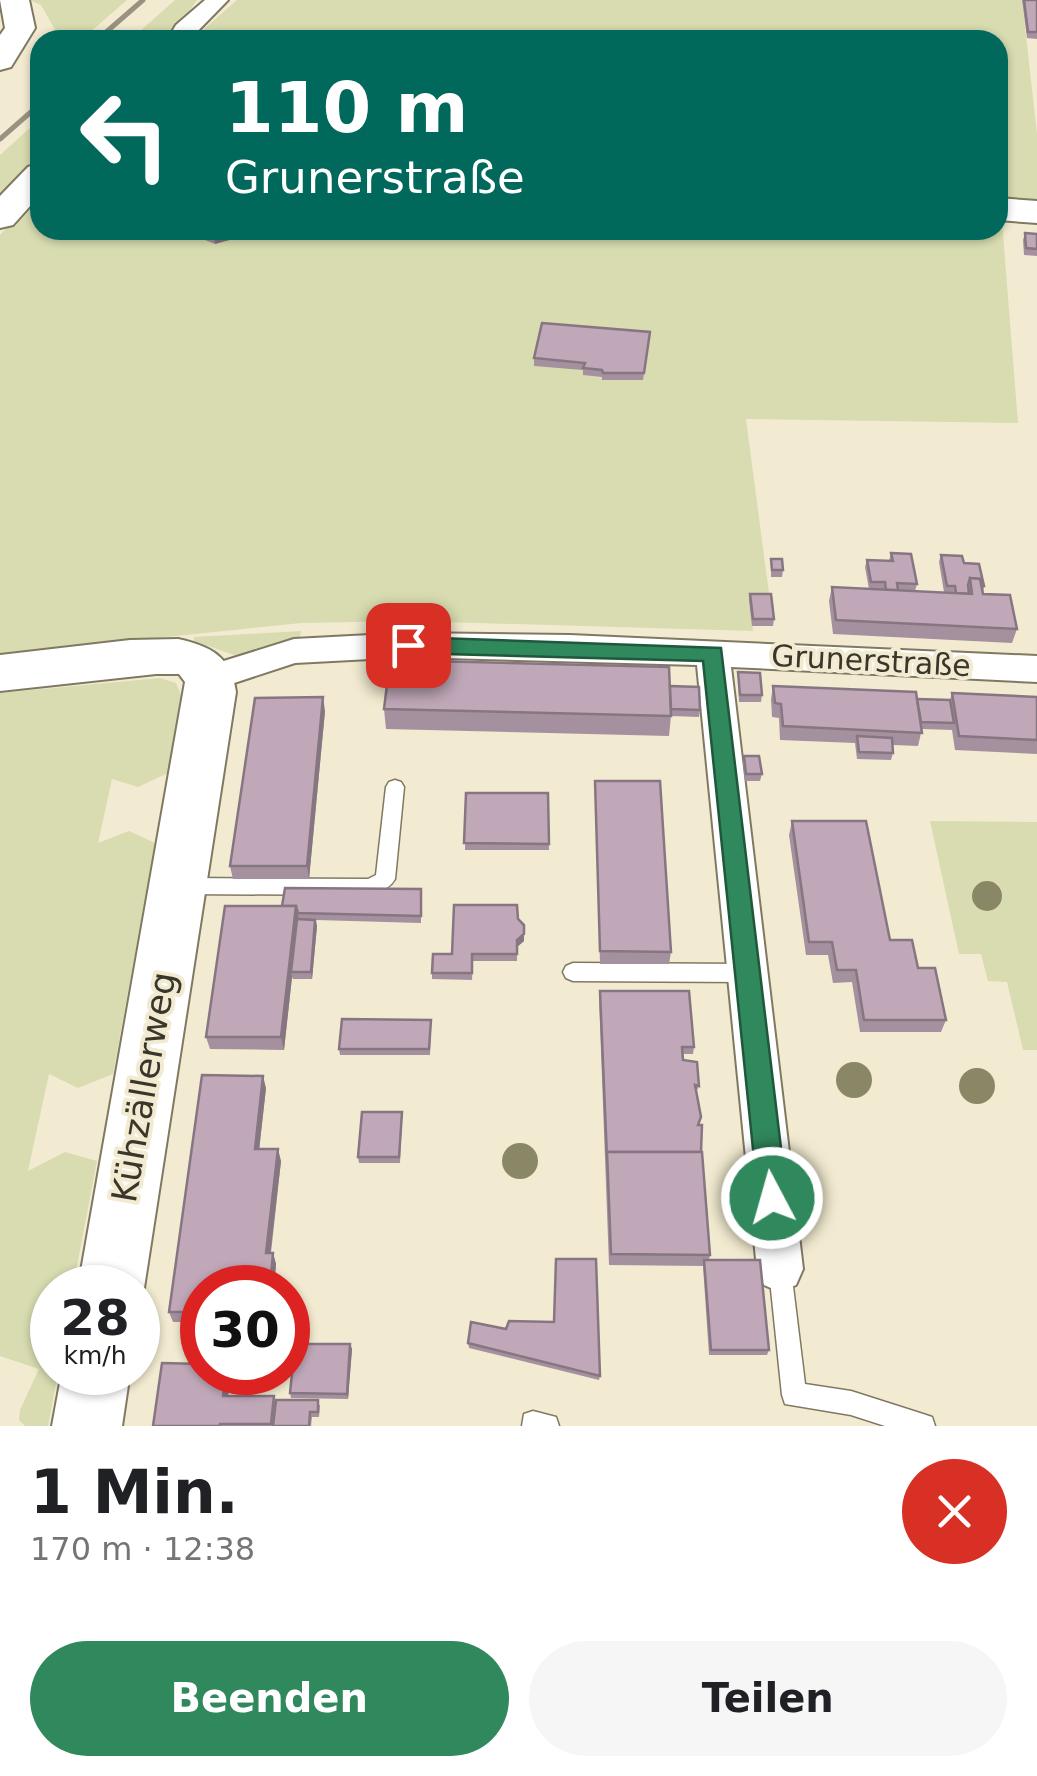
<!DOCTYPE html>
<html lang="de">
<meta charset="utf-8">
<style>
body{margin:0;font-family:"DejaVu Sans",sans-serif;background:#f6f6f6;color:#202124;height:100vh;display:flex;flex-direction:column;font-size:38px;white-space:nowrap}
*{box-sizing:border-box;margin:0}
p{font-size:32px;color:#757577}
.icon{flex:none;width:55px;height:55px;fill:none;stroke:currentColor;stroke-width:2;stroke-linecap:round;stroke-linejoin:round}
.map{position:relative;height:1426px;overflow:hidden}
.details{display:flex;flex-direction:column;background:#fff;flex:1}
.details>*{flex:none}
.guide{position:absolute;left:30px;top:30px;width:978px;height:210px;border-radius:30px;box-shadow:0 2px 8px #0004;background:#00695c;color:#fff;overflow:hidden}
.speed{position:absolute;left:30px;top:1265px;display:flex;gap:20px;font-size:50px;font-weight:700;text-align:center}
.speed>*{display:grid;place-content:center;width:130px;height:130px;border-radius:50%;background:#fff;box-shadow:0 2px 8px #0004;line-height:1}
.speed small{font-size:25px;font-weight:400}
.speed .limit{border:15px solid #d22;background:#fff;color:#111}
.pin{position:absolute;display:grid;place-items:center;width:85px;height:85px;color:#fff;margin:-42px;border-radius:20px;box-shadow:0 5px 15px #0006}
.me{position:absolute;width:110px;margin:-55px;rotate:354deg;stroke-linejoin:round;filter:drop-shadow(0 0 8px #0008)}
.turn{display:flex;align-items:center;gap:35px;height:210px;padding:0 30px;font-size:45px}
.turn .icon{width:130px;height:130px;stroke-width:2.5}
.turn b{display:block;font-size:70px;line-height:85px}
.round{display:grid;place-items:center;flex:none;width:105px;height:105px;border-radius:52px;background:#f6f6f6}
.summary{display:flex;align-items:center;justify-content:space-between;height:170px;padding:0 30px}
h1{font-size:60px;font-weight:600;line-height:75px}
.button{display:flex;gap:20px;margin-top:auto;padding:20px 30px}
.button a{flex:1;height:115px;border-radius:60px;background:#30885d;color:#fff;font-size:40px;font-weight:600;line-height:115px;text-align:center}
.button a+a{background:#f6f6f6;color:#202124}
.map>svg:first-child{display:block}
</style>
<div class="map">
<svg width="1037" height="1426" viewBox="0 0 1037 1426">
<rect width="100%" height="100%" fill="#f2ebd1"/>
<g fill="#d8dcb0">
<path d="M30,0H127L81,40H53L56,31L41,5Z"/>
<path d="M175,0H197L181,23L161,40H130Z"/>
<path d="M237,0H1022L1037,134V202L998,198V40L207,37L203,30Z"/>
<path d="M40,119V157L0,201V155Z"/>
<path d="M40,191V230H998V221L1002,222L1018,423L746,419L770,601H749L753,631L411,621L301,623L0,654V235Z"/>
<path d="M301,631L300,637L237,656L194,641V637Z"/>
<path d="M160,678L176,683L182,697L168,773L138,787L112,779L98,843L129,831L155,843L113,1074L78,1088L49,1074L28,1171L65,1152L97,1161L73,1287L52,1288V1372L58,1373L48,1426H25L19,1420L20,1410L39,1369L0,1356V693Z"/>
<path d="M930,821L1037,822V1050H1023L1007,982L988,981L981,954H959Z"/>
</g>
<g fill="none" stroke-linecap="round" stroke-linejoin="round">
<defs>
<g id="lane">
<path d="M395,780L401,782L404,787L395,879C390,888 380,892 371,895L184,894L177,892L174,886L177,880L184,878L368,879L376,875L386,787L389,782Z"/>
<path d="M573,963L747,964L754,967L757,973L754,979L747,982L573,981L566,978L563,972L566,966Z"/>
<path d="M780,1259L788,1262L791,1270L805,1384L851,1391L923,1414L932,1417L935,1426H885L851,1415L785,1404L782,1395L769,1270L772,1262Z"/>
<path d="M533,1411L556,1417L559,1426H522L524,1414Z"/>
</g>
<g id="street">
<path d="M205,0H228L189,40H167L176,25Z"/>
<path d="M408,633L570,635L1037,656V682L731,667L803,1269L796,1285L780,1292L764,1285L757,1269L697,665L408,657L295,663L210,691L198,687L193,678L198,669L294,639Z"/>
</g>
<g id="secondary">
<path d="M0,0H29L35,28L11,67L0,70V35L5,28Z"/>
<path d="M40,163V195L13,225L0,228V196L28,167Z"/>
<path d="M998,198L1037,201V223L998,220Z"/>
<path d="M178,639C210,646 231,656 236,692L144,1288L138,1304V1288H78L185,682L179,674H156L0,691V655L130,640Z"/>
<path d="M62,1372H130L122,1426H52Z"/>
</g>
</defs>
<use href="#lane" stroke="#807962" stroke-width="3"/>
<use href="#street" stroke="#807962" stroke-width="4"/>
<use href="#secondary" stroke="#807962" stroke-width="4"/>
<use href="#lane" fill="#fff" fill-rule="evenodd"/>
<use href="#street" fill="#fff" fill-rule="evenodd"/>
<use href="#secondary" fill="#fff" fill-rule="evenodd"/>
<g stroke="#989381" stroke-width="5">
<path d="M97,40L143,0"/>
<path d="M0,139L40,104"/>
</g>
</g>
<g fill="#8a8766">
<circle cx="987" cy="896" r="15"/>
<circle cx="854" cy="1080" r="18"/>
<circle cx="977" cy="1086" r="18"/>
<circle cx="520" cy="1161" r="18"/>
</g>
<g fill="#a5909f">
<path d="M1022,0H1037V39L1027,38Z"/>
<path d="M200,230H245L240,237L215,244L205,240Z"/>
<path d="M1025,233L1037,234V256L1024,255L1023,240Z"/>
<path d="M650,332L643,380H602V377L583,375V370L534,366V358Z"/>
<path d="M891,553L917,584L915,591L944,592L939,562L941,555L964,563L984,586L983,594L1017,629L1012,643L833,634L829,601L832,587L869,589L865,567L867,560L889,561Z"/>
<path d="M771,559L783,570L782,577H771Z"/>
<path d="M750,594L774,619L773,626H752L749,601Z"/>
<path d="M738,672L762,695L761,702H739Z"/>
<path d="M670,686L700,710L699,717L671,716L669,736L386,729L384,709Z"/>
<path d="M773,686L917,699L950,700L952,693L1037,697V754L955,750L952,730L922,729L918,746L893,745V753L891,760L857,759L855,743L780,740L779,718L772,717L771,699Z"/>
<path d="M325,711L309,879H233L230,866Z"/>
<path d="M744,756L762,774L760,781H745L743,763Z"/>
<path d="M595,781L671,952L669,964H600Z"/>
<path d="M466,793H548L549,850H465Z"/>
<path d="M792,821L890,940L918,968L946,1020L941,1032H860L852,982L833,983L828,955H806L789,835Z"/>
<path d="M421,889V923L316,920L317,926L312,979H293L292,977L284,1050L210,1049L206,1037L282,906Z"/>
<path d="M518,919L524,931V941L517,947V961H473L472,980L432,979V973L452,954Z"/>
<path d="M599,998L694,1047L693,1054H682L683,1060L699,1086L696,1092L710,1255L709,1260L769,1350L767,1355H709L703,1266L609,1265Z"/>
<path d="M431,1026L430,1055H340L339,1049Z"/>
<path d="M266,1088L259,1149L281,1161L271,1253H273L276,1264L274,1287L202,1288V1322H173L169,1312Z"/>
<path d="M402,1118L400,1163H359L358,1157Z"/>
<path d="M554,1322L600,1376L599,1380L469,1348L468,1343L506,1329Z"/>
<path d="M350,1344L352,1349L348,1399L291,1398L290,1393Z"/>
<path d="M228,1396L320,1405L319,1417H312L311,1426H153Z"/>
</g>
<g fill="#867682">
<path d="M239,230H245L240,237L215,244L214,237Z"/>
<path d="M323,697L325,711L309,879L307,866Z"/>
<path d="M296,906L299,919L291,972L292,977L284,1050L281,1037Z"/>
<path d="M315,920L317,926L312,979L311,972Z"/>
<path d="M524,934V941L517,947V940Z"/>
<path d="M263,1076L266,1088L258,1160L255,1149Z"/>
<path d="M278,1149L281,1161L269,1264L266,1253Z"/>
<path d="M273,1253L276,1264L274,1287L271,1276Z"/>
<path d="M350,1344L352,1349L348,1399L347,1394Z"/>
<path d="M226,1372L231,1373L227,1405L223,1396Z"/>
</g>
<g fill="#c0a8b9" stroke="#867682" stroke-width="2.5">
<path d="M1024,0H1037V32H1028Z"/>
<path d="M202,230H239L214,237L203,233Z"/>
<path d="M1025,233L1037,234V249L1026,248Z"/>
<path d="M542,323L650,332L644,373H603L602,370L583,368L585,363L534,358Z"/>
<path d="M891,553L911,554L917,584L897,583L898,590H886L885,582H871L867,560L893,561Z"/>
<path d="M941,555L962,556L964,563L979,564L984,586H981L980,579L970,578L968,585L969,594L956,593L955,586H947Z"/>
<path d="M771,559H782L783,570H772Z"/>
<path d="M970,578L980,579L983,594L1010,595L1017,629L836,620L832,587L972,594Z"/>
<path d="M750,594H771L774,619H753Z"/>
<path d="M390,660L669,667L671,716L384,709Z"/>
<path d="M738,672L760,673L762,695H740Z"/>
<path d="M670,686L699,687L700,710L671,709Z"/>
<path d="M773,686L916,692L922,733L783,726L781,704L775,703Z"/>
<path d="M952,693L1037,697V740L959,736Z"/>
<path d="M323,697L307,866H230L255,698Z"/>
<path d="M917,699L950,700L954,723L921,722Z"/>
<path d="M857,736L892,738L893,753L859,752Z"/>
<path d="M744,756H759L762,774H746Z"/>
<path d="M595,781H660L671,952L600,951Z"/>
<path d="M466,793H548L549,844L464,843Z"/>
<path d="M792,821H866L890,940H912L918,968H935L946,1020H864L856,970H837L832,942H809Z"/>
<path d="M285,888L421,889V916L298,913L296,906H282Z"/>
<path d="M454,905H517L518,919L524,925V934L517,940V954H472V973H432L433,954H452Z"/>
<path d="M225,906H296L281,1037H206Z"/>
<path d="M297,919L315,920L311,972H291Z"/>
<path d="M600,991H689L694,1047H682L683,1060L697,1062L699,1086L695,1085L701,1117L698,1125H702L701,1152H607V1158Z"/>
<path d="M342,1019L431,1020L429,1049H339Z"/>
<path d="M202,1075L263,1076L255,1149H278L266,1253H273L271,1276H242L241,1288H202V1312H169Z"/>
<path d="M362,1112H402L399,1157H358Z"/>
<path d="M607,1152H702L710,1255L611,1254Z"/>
<path d="M556,1259H596L600,1376L468,1343L471,1322L506,1329L509,1321L554,1322Z"/>
<path d="M704,1260H760L769,1350H711Z"/>
<path d="M295,1344H350L347,1394L290,1393Z"/>
<path d="M162,1363L202,1364V1372H226L223,1396H274L271,1424H220L219,1426H153Z"/>
<path d="M276,1400H318V1412H310L309,1426H273Z"/>
</g>
<path fill="#30885d" stroke="#1f583c" stroke-width="2.5" d="M408,637L721,648L787,1198L783,1208L772,1212L762,1208L758,1198L703,661L408,653L397,645Z"/>
<g text-anchor="middle" stroke-width="8" stroke-linejoin="round" paint-order="stroke">
<g font-size="30" fill="#39362c" stroke="#f2ebd1">
<text transform="translate(871 661) rotate(3)" y="10">Grunerstraße</text>
</g>
<g font-size="35" fill="#39362c" stroke="#f2ebd1">
<text transform="translate(144 1087) rotate(-80)" y="12">Kühzällerweg</text>
</g>
</g>
</svg>
<div class="speed"><div>28<small>km/h</small></div><div class="limit">30</div></div>
<div class="pin" style="left:408px;top:645px;background:#d93025"><svg class="icon" aria-label="arrive" viewBox="0 0 24 24"><path d="M6 21V4h12l-3 4 3 4H6"/></svg></div>
<svg class="me" style="left:772px;top:1198px" viewBox="-20 -20 40 40"><circle r="17" fill="#30885d" stroke="#fff" stroke-width="3"/><path d="M0-11L8 9 0 5-8 9z" fill="#fff"/></svg>
<div class="guide">
<div class="turn"><svg class="icon" aria-label="left" viewBox="0 0 24 24"><path d="M17 20v-9H6M10 6l-5 5 5 5"/></svg><div><b>110 m</b>Grunerstraße</div></div>
</div>
</div>
<section class="details">
<div class="summary"><div><h1>1 Min.</h1><p>170 m · 12:38</p></div><a class="round" style="background:#d93025;color:#fff"><svg class="icon" aria-label="close" viewBox="0 0 24 24"><path d="M6 6l12 12M18 6L6 18"/></svg></a></div>
<div class="button"><a>Beenden</a><a>Teilen</a></div>
</section>
